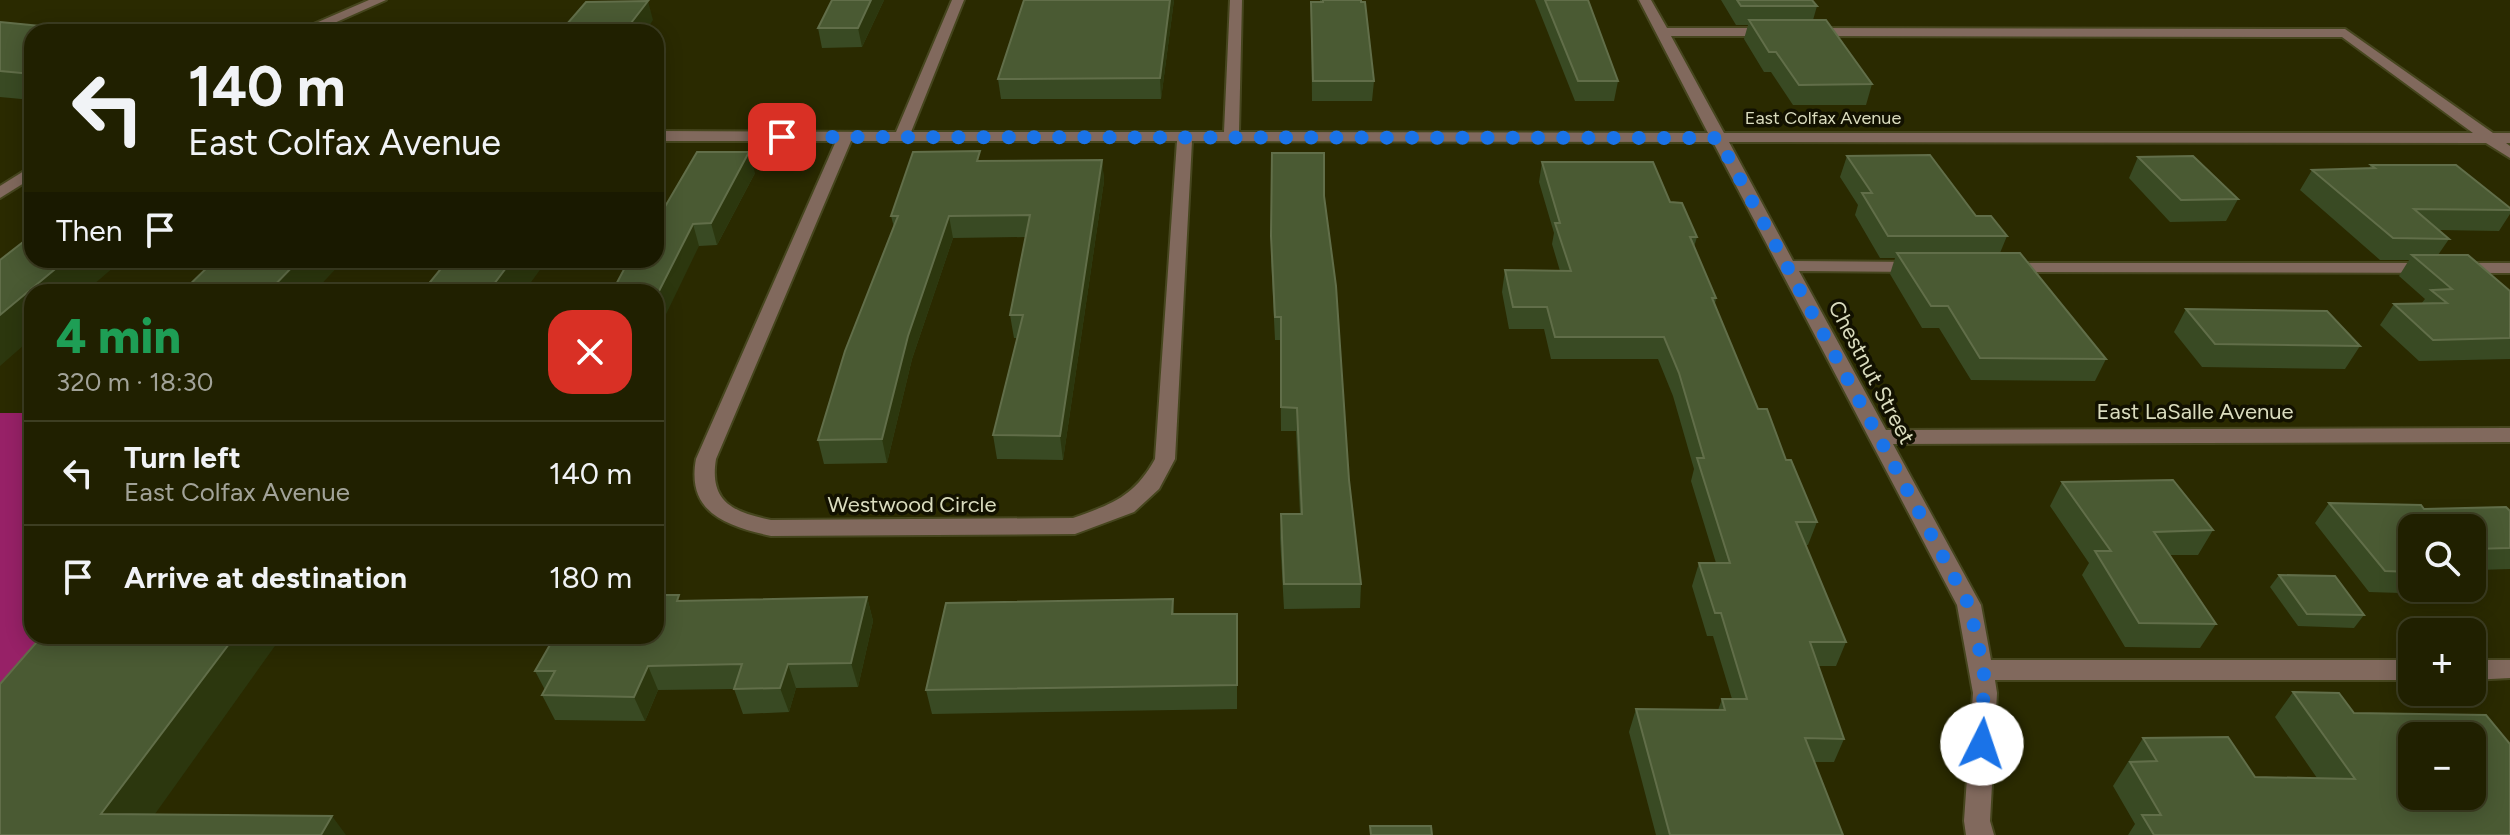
<!DOCTYPE html>
<meta charset="utf-8">
<style>
body{margin:0;font-family:Figtree,sans-serif;background:#2d2d0f;color:#f1f3f6;height:100vh;display:flex;flex-direction:column;font-size:30px;white-space:nowrap}
*{box-sizing:border-box;margin:0}
p{font-size:26px;color:#a2a399}
.icon{flex:none;width:44px;height:44px;fill:none;stroke:currentColor;stroke-width:2;stroke-linecap:round;stroke-linejoin:round}
.map{position:relative;flex:1;overflow:hidden}
.drawer{position:absolute;left:24px;top:284px;width:640px;height:360px;display:flex;flex-direction:column;background:#202000;border-radius:24px;box-shadow:0 4px 20px #0003,0 0 0 2px #3d3e22}
.drawer>*{flex:none}
.hud{position:absolute;left:24px;top:24px;width:640px;height:244px;border-radius:24px;box-shadow:0 4px 20px #0003,0 0 0 2px #3d3e22;background:#202000;color:#f1f3f6;overflow:hidden}
.controls{position:absolute;left:2398px;top:514px;display:grid;gap:16px}
.controls a{display:grid;place-items:center;width:88px;height:88px;border-radius:16px;background:#202000;box-shadow:0 4px 20px #0003,0 0 0 2px #3d3e22;font-size:40px}
.pin{position:absolute;display:grid;place-items:center;width:68px;height:68px;color:#fff;margin:-34px;border-radius:16px;box-shadow:0 4px 12px #0006}
.me{position:absolute;width:88px;margin:-44px;rotate:4deg;stroke-linejoin:round;filter:drop-shadow(0 0 6px #0008)}
.turn{display:flex;align-items:center;gap:28px;height:168px;padding:0 32px;font-size:36px}
.turn .icon{width:104px;height:104px;stroke-width:2.5}
.turn b{display:block;font-size:56px;line-height:68px}
.then{display:flex;align-items:center;height:76px;padding:0 32px;background:#0003;gap:16px;font-size:30px}
.round{display:grid;place-items:center;flex:none;width:84px;height:84px;border-radius:24px;background:#2d2d0f}
.headline{display:flex;align-items:center;justify-content:space-between;height:136px;padding:0 32px}
h1{font-size:48px;font-weight:800;line-height:60px;color:#1e9e55}
ul{padding:0;list-style:none}
li{display:flex;align-items:center;gap:24px;height:104px;padding:0 32px;border-top:2px solid #3d3e22}
li div{flex:1}
li b{display:block;font-size:30px}
li em{font-style:normal}
.map>svg:first-child{display:block}
</style>
<div class="map">
<svg width="2510" height="835" viewBox="0 0 2510 835">
<rect width="100%" height="100%" fill="#2a2a00"/>
<path fill="#972167" d="M0,413H32V636H67L0,715Z"/>
<g fill="none" stroke-linecap="round" stroke-linejoin="round">
<defs>
<g id="minor">
<path d="M369,0H386L314,32H295Z"/>
<path d="M952,0H964L911,132H1224L1230,0H1242L1239,132L1708,133L1639,0H1651L1667,28H1771L1778,32L1771,36H1671L1724,133H2473L2342,37L1811,36L1804,32L1811,28L2345,29L2493,133H2510V143H2506L2510,146V158L2486,143L1729,142L1793,261L1919,262L1928,267L1919,272L1799,271L1886,430L2510,428V442L1893,444L1981,605L1991,660H2412V680H1995L1997,693L1990,821L1994,835H1966L1964,821L1973,693L1957,605L1713,142L1192,141L1175,459L1159,489L1134,512L1075,534L771,536C727,526 686,513 696,459L836,141H656V131L896,132ZM851,141H1177L1155,459C1134,497 1112,504 1073,518L771,520C733,512 709,502 716,459Z"/>
<path d="M32,166V178L0,198V186Z"/>
<path d="M2007,263H2510V273L2001,272L1998,268L2001,264Z"/>
<path d="M2472,660H2510V678L2472,680Z"/>
</g>
</defs>
<use href="#minor" stroke="#46461e" stroke-width="4"/>
<use href="#minor" fill="#81695d" fill-rule="evenodd"/>
</g>
<g fill="#394a23">
<path d="M884,0L862,47L822,48L818,28Z"/>
<path d="M1024,0H1174L1161,99H1001L998,79Z"/>
<path d="M1320,0H1361L1374,81L1372,101H1312L1311,2H1320Z"/>
<path d="M1535,0H1588L1618,81L1614,101H1575Z"/>
<path d="M1721,0H1812L1817,6L1813,20L1872,84L1866,105H1793L1771,72H1764L1744,39L1748,25H1736Z"/>
<path d="M0,22L32,32V100L0,97Z"/>
<path d="M1272,153L1324,196L1349,480L1361,584L1360,608L1284,609L1280,538L1281,514H1300L1296,431H1281L1280,340H1275L1271,258Z"/>
<path d="M1847,156L1976,216L2007,236L2000,253L2106,359L2095,381L1971,380L1939,328H1922L1890,274L1895,258H1880L1855,215L1858,205L1840,177Z"/>
<path d="M2138,157L2238,199L2226,221L2170,222L2129,178Z"/>
<path d="M1102,160L1104,181L1063,460L997,459L993,435L1017,338H1014L1010,315L1026,237L953,238L912,359L887,463L824,464L818,440L894,227L891,216L981,161Z"/>
<path d="M1542,162L1670,202L1697,237L1694,247L1716,298L1715,304L1758,409L1786,460L1817,522L1808,545H1806L1846,642L1836,666H1818L1844,739L1834,762H1814L1843,835H1656L1629,732L1636,709L1718,710L1722,699H1732L1713,636H1707L1692,586L1699,563H1716L1691,481L1694,469L1673,396L1658,359H1551L1544,329H1509L1502,292L1505,270L1560,271L1552,244L1554,233L1539,182Z"/>
<path d="M2371,165L2510,208V214L2499,231L2439,230L2449,239L2438,255L2510,291V359L2419,361L2380,325L2394,304H2421L2425,299L2399,276L2409,260H2380L2300,190L2312,170L2369,168Z"/>
<path d="M755,173L717,245L699,246L656,260V222Z"/>
<path d="M2186,309L2360,346L2345,369L2202,367L2174,332Z"/>
<path d="M2062,482L2213,530L2198,555H2170L2216,624L2200,648L2125,647L2082,575L2089,563L2050,506Z"/>
<path d="M2329,503L2424,509L2510,511V569L2478,570L2481,574L2472,585V528H2412V588H2470L2464,595L2369,592L2315,523Z"/>
<path d="M2279,575L2364,615L2354,628L2298,626L2270,587Z"/>
<path d="M867,597L873,621L858,687L796,688L789,712L743,714L734,689L658,690L645,721L555,720L542,695L545,690L535,671L682,601Z"/>
<path d="M1173,599L1174,614H1237V709L932,714L926,690Z"/>
<path d="M2293,692L2354,713L2510,835H2128L2135,824L2113,786L2143,738L2255,777L2317,778L2275,717Z"/>
</g>
<g fill="#2c370e">
<path d="M871,0H884L862,47L858,28Z"/>
<path d="M1170,0H1174L1161,99L1160,78Z"/>
<path d="M648,1L653,20L645,32H624Z"/>
<path d="M749,152L755,173L717,245L711,223Z"/>
<path d="M1102,160L1104,181L1063,460L1060,436Z"/>
<path d="M949,216L953,238L912,359L887,463L882,439L908,336Z"/>
<path d="M693,224L699,246L656,335V297Z"/>
<path d="M66,260H122L85,292H32V338L0,366V315Z"/>
<path d="M299,260H344L314,292H268Z"/>
<path d="M512,260H547L524,292H488Z"/>
<path d="M867,597L873,621L858,687L851,663Z"/>
<path d="M235,636H282L140,835L101,814Z"/>
<path d="M788,664L796,688L789,712L780,688Z"/>
<path d="M648,666L658,690L645,721L634,697Z"/>
<path d="M332,816L346,835H321Z"/>
</g>
<g fill="#4a5a33" stroke="#616e49" stroke-width="2" fill-rule="evenodd">
<path d="M832,0H871L858,28H818Z"/>
<path d="M1024,0H1170L1160,78L998,79Z"/>
<path d="M1323,0H1361V2H1365L1374,81H1313L1311,2H1323Z"/>
<path d="M1545,0H1588L1618,81H1578Z"/>
<path d="M1737,0H1812L1817,6H1741Z"/>
<path d="M648,1L624,32H560L586,2Z"/>
<path d="M1749,20H1826L1872,84L1799,85L1776,52H1769Z"/>
<path d="M0,22L102,32H32V74L0,71Z"/>
<path d="M980,151L977,161L1102,160L1060,436L993,435L1023,315H1010L1030,215L949,216L908,336L882,439L818,440L845,351L898,216H891L913,152Z"/>
<path d="M697,152H749L711,223L693,224L656,297V292H612L629,260H656V222Z"/>
<path d="M1272,153H1324V196L1336,286L1349,480L1361,584H1284L1281,514H1302L1297,408L1281,407V317H1275L1271,236Z"/>
<path d="M1930,155L1976,216H1991L2007,236H1888L1862,193H1872L1847,156Z"/>
<path d="M2193,156L2238,199L2181,200L2138,157Z"/>
<path d="M1542,162H1653L1670,202L1682,203L1697,237H1690L1716,298H1712L1758,409H1767L1786,460H1791L1817,522H1796L1846,642H1810L1844,739L1805,738L1843,835H1670L1636,709L1725,710L1722,699H1747L1721,613H1715L1699,563H1730L1697,458H1704L1679,373L1664,337H1555L1547,307H1513L1505,270L1571,271L1555,223H1560Z"/>
<path d="M2371,165H2456L2510,208V210L2414,209L2449,239L2393,238L2312,170L2375,168Z"/>
<path d="M32,235V260H66L0,315V260Z"/>
<path d="M1897,253H2020L2106,359L1980,358L1948,306H1931Z"/>
<path d="M2412,255H2468L2510,291V338L2433,340L2394,304L2447,303L2431,290L2452,289Z"/>
<path d="M215,260H299L268,292H182Z"/>
<path d="M448,260H512L488,292H422Z"/>
<path d="M2186,309L2327,311L2360,346L2215,344Z"/>
<path d="M2173,480L2213,530L2154,532L2216,624L2139,623L2095,551H2111L2062,482Z"/>
<path d="M2329,503L2421,505L2424,509L2506,507L2510,511V548L2472,549V528H2412V572L2385,571Z"/>
<path d="M2472,563L2481,574H2472Z"/>
<path d="M2279,575L2335,576L2364,615L2307,614Z"/>
<path d="M656,595H679L677,601L867,597L851,663L788,664L780,688L734,689L742,664L648,666L634,697L542,695L555,671H535L555,636H656Z"/>
<path d="M1173,599L1172,614H1237V685L926,690L946,603Z"/>
<path d="M42,636H235L101,814L332,816L321,835H0V684Z"/>
<path d="M2293,692L2339,693L2354,713L2486,715L2510,744V835H2154L2142,815H2161L2130,762L2157,761L2143,738L2228,737L2255,777L2355,779ZM2412,736H2472V796H2412Z"/>
<path d="M1370,826H1431L1432,835H1371Z"/>
</g>
<g fill="none" stroke-linecap="round" stroke-linejoin="round">
<path stroke="#1a73e8" stroke-width="14" stroke-dasharray="0 25.2" d="M782,137L1718,138L1969,605L1984,670L1982,744"/>
</g>
<g text-anchor="middle" stroke-width="7" stroke-linejoin="round" paint-order="stroke">
<g font-size="18" fill="#dadcbe" stroke="#121100">
<text x="1823" y="124">East Colfax Avenue</text>
</g>
<g font-size="22" fill="#dadcbe" stroke="#121100">
<text transform="translate(1872 372) rotate(62)" y="8">Chestnut Street</text>
<text x="2195" y="419">East LaSalle Avenue</text>
<text x="912" y="512">Westwood Circle</text>
</g>
</g>
</svg>
<div class="controls">
<a><svg class="icon" aria-label="search" viewBox="0 0 24 24"><circle cx="10" cy="10" r="6"/><path d="M15 15l6 6"/></svg></a>
<a>+</a>
<a>−</a>
</div>
<div class="pin" style="left:782px;top:137px;background:#d93025"><svg class="icon" aria-label="arrive" viewBox="0 0 24 24"><path d="M6 21V4h12l-3 4 3 4H6"/></svg></div>
<svg class="me" style="left:1982px;top:744px" viewBox="-20 -20 40 40"><circle r="19" fill="#fff"/><path d="M0-13L10 11 0 6-10 11z" fill="#1a73e8"/></svg>
<div class="hud">
<div class="turn"><svg class="icon" aria-label="left" viewBox="0 0 24 24"><path d="M17 20v-9H6M10 6l-5 5 5 5"/></svg><div><b>140 m</b>East Colfax Avenue</div></div>
<div class="then">Then<svg class="icon" aria-label="arrive" viewBox="0 0 24 24"><path d="M6 21V4h12l-3 4 3 4H6"/></svg></div>
</div>
<section class="drawer">
<div class="headline"><div><h1>4 min</h1><p>320 m · 18:30</p></div><a class="round" style="background:#d93025;color:#fff"><svg class="icon" aria-label="close" viewBox="0 0 24 24"><path d="M6 6l12 12M18 6L6 18"/></svg></a></div>
<ul>
<li><svg class="icon" aria-label="left" viewBox="0 0 24 24"><path d="M17 20v-9H6M10 6l-5 5 5 5"/></svg><div><b>Turn left</b><p>East Colfax Avenue</p></div><em>140 m</em></li>
<li><svg class="icon" aria-label="arrive" viewBox="0 0 24 24"><path d="M6 21V4h12l-3 4 3 4H6"/></svg><div><b>Arrive at destination</b></div><em>180 m</em></li>
</ul>
</section>
</div>
